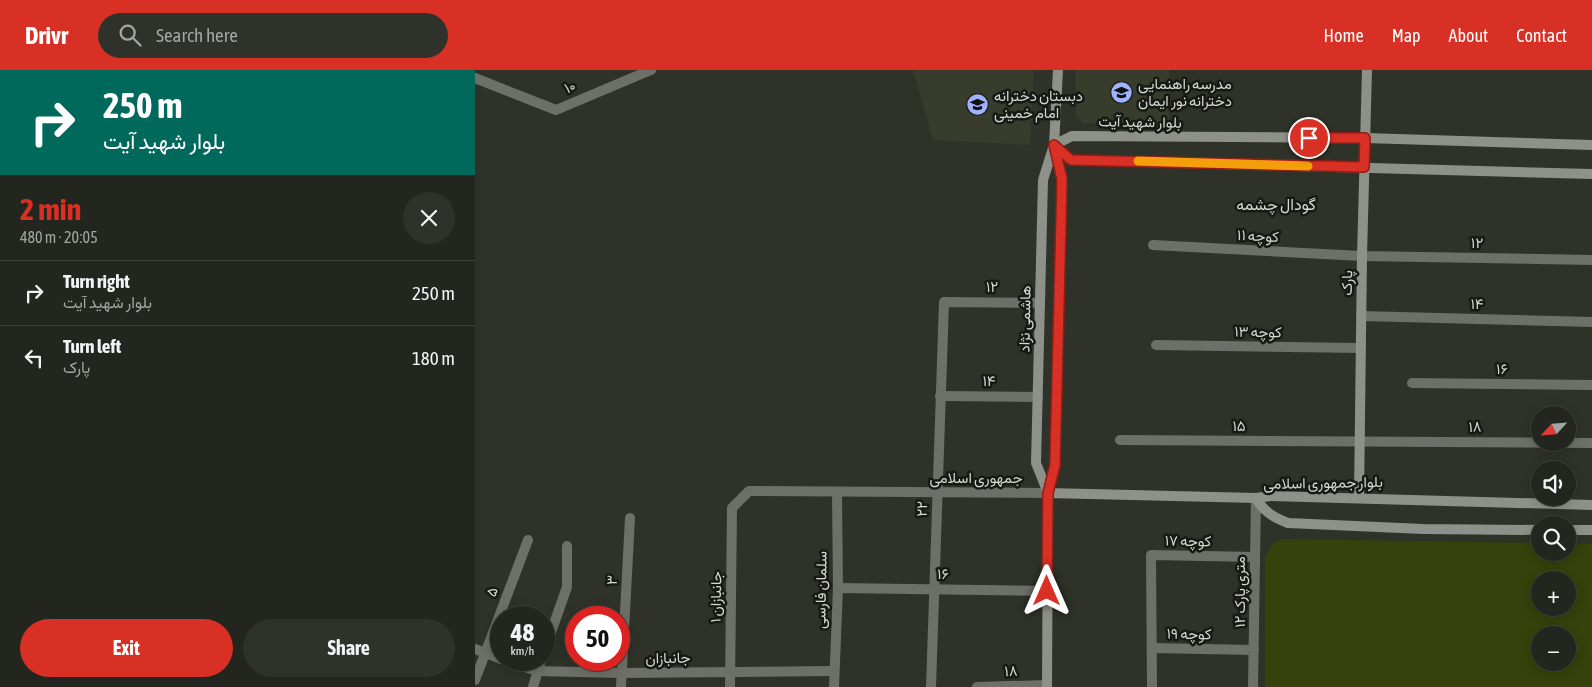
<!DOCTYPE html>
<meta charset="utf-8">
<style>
body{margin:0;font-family:"Asap Condensed",Vazirmatn,sans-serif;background:#2f322b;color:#f1f3f6;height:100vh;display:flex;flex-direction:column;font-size:19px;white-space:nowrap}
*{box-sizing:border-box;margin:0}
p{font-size:16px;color:#a3a5a4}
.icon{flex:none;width:28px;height:28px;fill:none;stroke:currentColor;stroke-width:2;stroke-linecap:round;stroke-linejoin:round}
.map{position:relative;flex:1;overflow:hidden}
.sheet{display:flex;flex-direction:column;background:#23261e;width:475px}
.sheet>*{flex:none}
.top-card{background:#00695c;color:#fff;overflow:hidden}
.needle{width:32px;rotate:244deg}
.buttons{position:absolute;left:1056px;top:336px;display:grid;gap:10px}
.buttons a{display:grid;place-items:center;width:45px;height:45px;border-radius:50%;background:#23261e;box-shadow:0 2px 12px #0003,0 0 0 1px #40433c;font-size:25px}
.speed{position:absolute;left:15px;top:536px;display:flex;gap:10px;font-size:25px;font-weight:700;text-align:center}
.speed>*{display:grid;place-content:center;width:65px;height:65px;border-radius:50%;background:#23261e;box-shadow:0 2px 12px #0003,0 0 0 1px #40433c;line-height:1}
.speed small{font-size:12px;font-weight:400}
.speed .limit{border:8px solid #d22;background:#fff;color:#111}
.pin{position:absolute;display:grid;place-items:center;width:42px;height:42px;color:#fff;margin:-21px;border:2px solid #fff;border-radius:50%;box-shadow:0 1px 5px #0007}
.me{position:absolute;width:55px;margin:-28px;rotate:0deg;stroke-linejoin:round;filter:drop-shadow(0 0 4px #0008)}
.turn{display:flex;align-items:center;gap:18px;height:105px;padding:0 20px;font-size:22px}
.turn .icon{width:65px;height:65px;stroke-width:2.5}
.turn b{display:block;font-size:35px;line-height:42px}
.round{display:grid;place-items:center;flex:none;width:52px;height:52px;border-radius:26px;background:#2f322b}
.summary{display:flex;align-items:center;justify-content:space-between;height:85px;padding:0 20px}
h1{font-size:30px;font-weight:700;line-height:38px;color:#d93025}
.primary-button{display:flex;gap:10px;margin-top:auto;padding:10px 20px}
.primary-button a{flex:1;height:58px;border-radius:30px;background:#d93025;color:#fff;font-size:20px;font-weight:700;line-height:58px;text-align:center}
.primary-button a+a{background:#2f322b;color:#f1f3f6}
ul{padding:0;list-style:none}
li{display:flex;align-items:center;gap:15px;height:65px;padding:0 20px;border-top:1px solid #40433c}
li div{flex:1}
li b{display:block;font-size:19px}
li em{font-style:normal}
header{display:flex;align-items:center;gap:30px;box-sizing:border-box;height:70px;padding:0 25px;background:#d93025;color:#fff}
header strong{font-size:24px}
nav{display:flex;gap:28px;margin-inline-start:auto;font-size:18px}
.search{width:350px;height:45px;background:#2f322b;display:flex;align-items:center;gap:12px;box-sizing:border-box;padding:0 18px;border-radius:28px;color:#a3a5a4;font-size:19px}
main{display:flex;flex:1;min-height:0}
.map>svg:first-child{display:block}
</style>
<header>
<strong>Drivr</strong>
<div class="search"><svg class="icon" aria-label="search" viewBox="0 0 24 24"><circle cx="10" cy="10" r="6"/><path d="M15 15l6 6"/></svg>Search here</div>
<nav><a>Home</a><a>Map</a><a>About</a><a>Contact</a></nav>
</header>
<main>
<section class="sheet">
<div class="top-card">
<div class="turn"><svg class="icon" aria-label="right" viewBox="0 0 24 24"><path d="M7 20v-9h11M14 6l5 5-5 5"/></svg><div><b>250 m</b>بلوار شهید آیت</div></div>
</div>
<div class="summary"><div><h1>2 min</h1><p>480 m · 20:05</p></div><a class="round"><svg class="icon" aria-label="close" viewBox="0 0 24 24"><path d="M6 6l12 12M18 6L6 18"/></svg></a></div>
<ul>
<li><svg class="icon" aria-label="right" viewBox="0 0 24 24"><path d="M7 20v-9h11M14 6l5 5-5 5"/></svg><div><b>Turn right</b><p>بلوار شهید آیت</p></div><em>250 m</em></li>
<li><svg class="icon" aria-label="left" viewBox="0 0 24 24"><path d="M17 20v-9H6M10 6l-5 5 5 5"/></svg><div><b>Turn left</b><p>پارک</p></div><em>180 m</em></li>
</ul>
<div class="primary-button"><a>Exit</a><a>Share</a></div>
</section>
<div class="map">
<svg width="1117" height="617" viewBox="0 0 1117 617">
<rect width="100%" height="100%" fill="#2f3228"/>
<g fill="#373c2c">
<path d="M438,0H559L555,75L458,70Z"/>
<path d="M600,0H694V54L608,53L601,46Z"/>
</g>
<path fill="#36410b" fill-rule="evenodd" d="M808,469L1065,473V482H1092L1093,474H1117V617H790V487L796,475ZM1065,510H1092V538H1065ZM1065,565H1092V592H1065Z"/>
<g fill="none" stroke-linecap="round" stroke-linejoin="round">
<g stroke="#6d6f69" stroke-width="10">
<path d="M0,8L81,40L176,0"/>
<path d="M678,175L887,186L1117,190"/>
<path d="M886,246L1117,252"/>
<path d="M681,275L885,278"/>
<path d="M937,313L1117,315"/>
<path d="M465,326L563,327"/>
<path d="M645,370L1117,373"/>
<path d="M363,518L572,521"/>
<path d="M677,578L779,580"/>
<path d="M0,579L26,589"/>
<path d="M69,582L92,517V476"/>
<path d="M30,590L62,601L146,603L358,601"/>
<path d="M0,610L53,470"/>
<path d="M58,617L66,590"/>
<path d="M146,617L155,448"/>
<path d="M255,617L257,438L274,421L573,423"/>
<path d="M359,617L363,518L362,423"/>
<path d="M456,617L469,232L565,233"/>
<path d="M502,617L572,615"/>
<path d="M677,617L676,485L780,487"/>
<path d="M778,617L781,428"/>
</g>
<g stroke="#8e9189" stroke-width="10">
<path d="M579,75L596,90L1117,104"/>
<path d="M579,75L597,66L890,68L1117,75"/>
<path d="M573,423L781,428L795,426L1117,435"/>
<path d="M573,423L561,393L568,110L579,75L583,0"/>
<path d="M884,427L887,186L892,0"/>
<path d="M781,428C789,442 798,447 813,453L948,459L1065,460"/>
<path d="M1092,460H1117"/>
<path d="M572,617L573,423L580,395L587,109L579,75"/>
</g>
</g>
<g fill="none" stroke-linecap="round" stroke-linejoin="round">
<defs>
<path id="route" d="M572,521L573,423L580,395L587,109L579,75L596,90L889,97L890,68H834"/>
</defs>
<use href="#route" stroke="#8d1f18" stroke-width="12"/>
<use href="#route" stroke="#d93025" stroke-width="9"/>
<path stroke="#f59e0b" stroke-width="9" d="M663,91L833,96"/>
</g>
<defs>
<symbol id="school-disc" viewBox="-11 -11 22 22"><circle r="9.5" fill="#9fb3fd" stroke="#181915"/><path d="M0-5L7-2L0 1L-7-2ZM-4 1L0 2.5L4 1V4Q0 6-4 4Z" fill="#111"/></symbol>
</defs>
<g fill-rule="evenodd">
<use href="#school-disc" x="634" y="10" width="25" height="25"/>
<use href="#school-disc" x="490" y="22" width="25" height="25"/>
</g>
<g text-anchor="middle" stroke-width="5" stroke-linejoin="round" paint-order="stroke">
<g font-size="15" fill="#d5d7d1" stroke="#181915" text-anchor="start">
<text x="663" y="19">مدرسه راهنمایی<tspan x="663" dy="17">دخترانه نور ایمان</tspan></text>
<text x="519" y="31">دبستان دخترانه<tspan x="519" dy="17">امام خمینی</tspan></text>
</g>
<g font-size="15" fill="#d5d7d1" stroke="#181915">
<text transform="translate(95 17) rotate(-23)" y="5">۱۰</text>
<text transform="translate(665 52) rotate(1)" y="5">بلوار شهید آیت</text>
<text transform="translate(783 166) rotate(3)" y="5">کوچه ۱۱</text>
<text transform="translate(1002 173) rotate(1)" y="5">۱۲</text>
<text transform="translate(872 213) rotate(-89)" y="5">پارک</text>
<text x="517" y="222">۱۲</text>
<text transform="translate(1002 234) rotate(1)" y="5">۱۴</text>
<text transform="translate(550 249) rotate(-89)" y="5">هاشمی نژاد</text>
<text transform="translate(783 262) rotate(1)" y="5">کوچه ۱۳</text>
<text transform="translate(1027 299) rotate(1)" y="5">۱۶</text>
<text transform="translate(514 311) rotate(1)" y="5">۱۴</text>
<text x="764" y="361">۱۵</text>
<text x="1000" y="362">۱۸</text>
<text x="501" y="413">جمهوری اسلامی</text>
<text transform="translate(848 413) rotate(-1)" y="5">بلوار جمهوری اسلامی</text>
<text transform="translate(447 439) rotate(-88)" y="5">۲۲</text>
<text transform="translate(713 471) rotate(1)" y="5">کوچه ۱۷</text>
<text transform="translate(468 504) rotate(1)" y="5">۱۶</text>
<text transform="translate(137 510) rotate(-87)" y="5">۳</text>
<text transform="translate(346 520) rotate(-89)" y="5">سلمان فارسی</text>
<text transform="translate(17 522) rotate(-70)" y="5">۵</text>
<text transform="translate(765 522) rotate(-90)" y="5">۱۲ متری پارک</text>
<text transform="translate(241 527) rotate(-89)" y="5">جانبازان ۱</text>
<text transform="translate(714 564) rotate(1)" y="5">کوچه ۱۹</text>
<text transform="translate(193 588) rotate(-1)" y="5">جانبازان</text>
<text transform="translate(536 601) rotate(-2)" y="5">۱۸</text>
</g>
<g font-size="16" fill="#d5d7d1" stroke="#181915">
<text x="801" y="140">گودال چشمه</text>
</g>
</g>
</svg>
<div class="buttons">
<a><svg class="needle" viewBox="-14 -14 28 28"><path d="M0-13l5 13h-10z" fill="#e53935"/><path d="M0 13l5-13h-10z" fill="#a3a5a4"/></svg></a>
<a><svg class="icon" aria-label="sound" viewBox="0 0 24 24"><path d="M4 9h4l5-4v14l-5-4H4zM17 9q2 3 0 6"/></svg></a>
<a><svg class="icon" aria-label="search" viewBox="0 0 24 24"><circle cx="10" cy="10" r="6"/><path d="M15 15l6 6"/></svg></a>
<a>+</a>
<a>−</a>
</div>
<div class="speed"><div>48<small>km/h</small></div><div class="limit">50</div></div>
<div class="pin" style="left:834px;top:68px;background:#d93025"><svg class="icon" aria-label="arrive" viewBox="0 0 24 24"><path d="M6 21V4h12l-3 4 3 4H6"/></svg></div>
<svg class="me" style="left:572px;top:521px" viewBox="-20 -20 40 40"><path d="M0-17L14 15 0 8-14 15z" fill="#d93025" stroke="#fff" stroke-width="4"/></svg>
</div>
</main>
